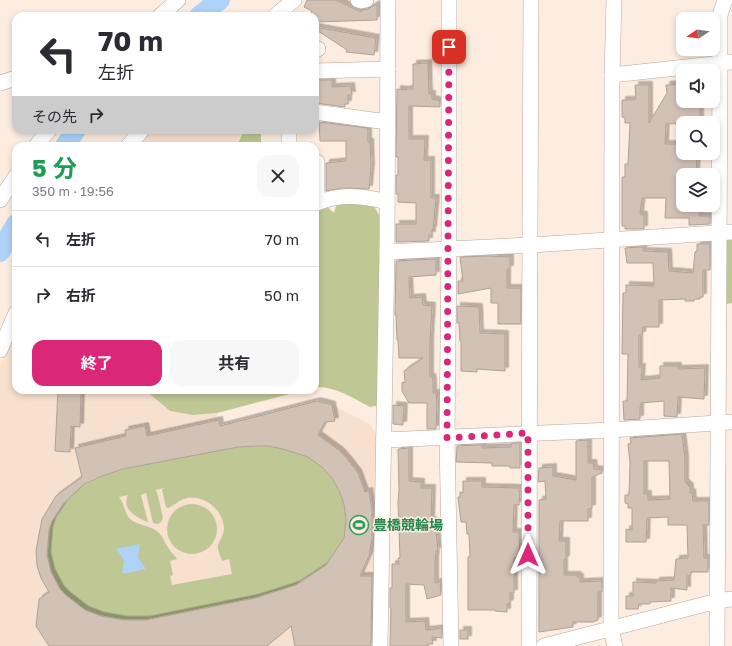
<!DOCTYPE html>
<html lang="ja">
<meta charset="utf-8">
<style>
body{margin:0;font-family:"Golos Text","Noto Sans JP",sans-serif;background:#f7f7f7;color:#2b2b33;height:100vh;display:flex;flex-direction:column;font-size:15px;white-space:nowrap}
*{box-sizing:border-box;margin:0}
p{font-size:13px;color:#7c7c81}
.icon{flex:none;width:22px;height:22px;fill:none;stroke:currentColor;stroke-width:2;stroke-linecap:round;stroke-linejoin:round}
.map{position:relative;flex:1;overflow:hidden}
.drawer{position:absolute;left:12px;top:142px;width:307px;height:252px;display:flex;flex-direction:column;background:#fff;border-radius:12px;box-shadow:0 2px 6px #0003}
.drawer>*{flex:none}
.guide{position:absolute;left:12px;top:12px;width:307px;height:122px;border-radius:12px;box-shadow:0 2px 6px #0003;background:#fff;color:#2b2b33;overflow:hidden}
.needle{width:26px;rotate:257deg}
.controls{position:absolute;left:676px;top:12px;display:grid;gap:8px}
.controls a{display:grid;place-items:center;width:44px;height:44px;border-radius:8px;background:#fff;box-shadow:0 2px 6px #0003;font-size:20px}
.pin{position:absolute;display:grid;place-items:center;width:34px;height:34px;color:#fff;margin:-17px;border-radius:8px;box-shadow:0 2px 6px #0006}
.me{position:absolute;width:44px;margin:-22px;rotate:0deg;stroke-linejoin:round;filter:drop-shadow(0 0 3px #0008)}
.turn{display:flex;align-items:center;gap:14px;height:84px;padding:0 20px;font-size:18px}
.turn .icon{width:52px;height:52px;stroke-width:2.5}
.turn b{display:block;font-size:28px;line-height:34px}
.then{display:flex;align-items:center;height:38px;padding:0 20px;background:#0003;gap:8px;font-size:15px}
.round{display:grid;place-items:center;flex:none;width:42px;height:42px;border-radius:12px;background:#f7f7f7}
.summary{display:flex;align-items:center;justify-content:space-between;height:68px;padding:0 20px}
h1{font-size:24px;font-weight:700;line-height:30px;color:#1e9e55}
.primary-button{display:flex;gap:8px;margin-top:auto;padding:8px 20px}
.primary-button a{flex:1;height:46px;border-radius:12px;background:#db2777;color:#fff;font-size:16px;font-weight:700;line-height:46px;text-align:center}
.primary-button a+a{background:#f7f7f7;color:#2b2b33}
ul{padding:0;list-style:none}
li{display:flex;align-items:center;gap:12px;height:56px;padding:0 20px;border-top:1px solid #e1e1e2}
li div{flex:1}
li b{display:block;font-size:15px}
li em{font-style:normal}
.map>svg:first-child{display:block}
</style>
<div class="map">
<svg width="732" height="646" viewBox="0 0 732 646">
<defs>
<filter id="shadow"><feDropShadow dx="3.5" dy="-3.5" stdDeviation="0" flood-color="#0004"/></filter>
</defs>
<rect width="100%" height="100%" fill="#fdede0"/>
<g fill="#f7e0ce">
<path d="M152,130H244L237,146H136Z"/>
<path d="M16,330V390H145L170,411L193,415L217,413L220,426L317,401L332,405L370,424L377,436V646H0V365Z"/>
</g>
<g fill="#bfc794" fill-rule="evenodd">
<path d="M244,130H261V146H237Z"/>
<path d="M315,196L334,213L336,206L344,201L374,206L381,219L379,403L376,406L370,407C353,398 335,386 315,387Z"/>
<path d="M732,237V303L726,304V238Z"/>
<path d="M145,390H305L217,413L193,415L170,411Z"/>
<path d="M268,446L283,449L308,457L323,468L332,478L339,490L344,504L346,520L344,538L326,565L296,585L255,598L146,620H124L101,616L85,610L67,596L60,589L51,572L47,555L49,530L52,521L57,512L64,503L79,488L102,476L123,469L238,447ZM164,488L162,490L166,507L168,508C175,505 179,500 187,498C205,495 223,510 224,528C224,535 220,539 218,545C217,549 221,557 222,561L229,559L232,574L172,585L170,576L173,575L170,561L177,559C175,555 170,552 168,547C164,542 163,536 158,532C150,525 138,526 130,519C124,512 124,503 119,497L128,495C121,509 137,518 148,522L141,495L146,493L153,523L158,524L161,522L163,518L157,492L155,490Z"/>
<circle cx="192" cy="529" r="25"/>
</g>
<path fill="#afd2f8" d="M140,544L138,557L146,569L122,574L124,560L116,549Z"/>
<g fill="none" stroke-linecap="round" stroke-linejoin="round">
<g stroke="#afd2f8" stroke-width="20">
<path d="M199,16L220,0"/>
<path d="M65,146L76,130"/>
<path d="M0,252L16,224"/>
</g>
</g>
<g fill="#d2c2b6" stroke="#b0a195" fill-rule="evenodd" filter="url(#shadow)">
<path d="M307,0H336L361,12L362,10L368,9L376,4V6H377V20L315,22V16H310L312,11L304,7Z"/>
<path d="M315,27L376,38L374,55L346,52L347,50L315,29Z"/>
<path d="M428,63L429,94H432V99L440,101V107L409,106V139H425L424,160H431V198H436L433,230H432V235H429V241L396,242V224H416V203L398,202V194H396V175H398V157H396L397,89L406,90L407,89H413V64Z"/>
<path d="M315,80H332V87L351,86L352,95H348V104H345V107L315,103Z"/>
<path d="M683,84V101H700V123L666,124L665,144H683V153H697L696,175H683V205H700L699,216H710V224L689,225V218H665L666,198H642L640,214L644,215V229H625V226H622V177H625V164H628L630,123H625V118L622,117V100H634V99H636L635,85H649V123L667,93L666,85Z"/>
<path d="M319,122L368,128V142H370L371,167L369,189L343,188L326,191V163L346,161V141H320Z"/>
<path d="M697,244H710V270H703V297H700V299H695L694,301H685V299L659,300V327H643L642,335H639V367H642L641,380L660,378V366H678V369L705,368L704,399L678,397L677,417H676L664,416V401L641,403V407H640V419L624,420L623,401H627L628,354H622L623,293H626V285L654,286L653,263H627L625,248L639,247H643V251L668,252L669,271L693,273L695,252L697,251Z"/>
<path d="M487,256L510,257V269H507V288H520L521,290V324H498V303H491V288L458,294V281H463L460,257Z"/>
<path d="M436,259V275L409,277L410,298L422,297L423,305L432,306L430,341V377H432L433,381V393H436L437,402L436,429H427V403H409L402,391V382L405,383L404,371L423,358H399L398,340H397L396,315H395L396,261Z"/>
<path d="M457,306L479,307L480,333L505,334V371L477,369V372L461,371V341H460L459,323H457Z"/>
<path d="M58,390H81L80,427L71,426L70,452L55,451Z"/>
<path d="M317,401L332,405L335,421L325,422L318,435L340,451L348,460L358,473L365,492L369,491L372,510V538L369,556L360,576H372L371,646H295L291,626L267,646H49L36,626L39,599L49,592L41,578L37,566L36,550L42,519L56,496L82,477L75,448L126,436L125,430L145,426L147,436L219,420L220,426ZM257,446H268L283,449L308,457L323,468L332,478L339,490L344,504L346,520L344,538L326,565L296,585L255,598L146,620H124L101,616L85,610L67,596L60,589L51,572L47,555L49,530L52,521L64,503L83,485L102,476L123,469L238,447Z"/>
<path d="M393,405L404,406L403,425L393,424Z"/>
<path d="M682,434L685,459V482L690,487V493L692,492L693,501H709V525H703L704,558H708V572H691V575L687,576V590L671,588V601L650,602V604H639L638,609H626V596H633V582L656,583V581L674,580L676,559L688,558L687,525H668V517L647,518L646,542H626V529L632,530V508H628V504L625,503V495H629L630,463L628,444L631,443L630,438ZM644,461H669L670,499L648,500V494H644Z"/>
<path d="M588,440V463H593L594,469L602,470V473L592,477V508L588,509V521H560L559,541H566V559L564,560V575H578L577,577H580V582L602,581V592H598V620L593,622H573V627L539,632V500L546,499L545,481L538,482L539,468L553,467V476L576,480V441Z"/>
<path d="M512,443H520V468H510V466H492V463L456,462L457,446L477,445H482V448L511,447Z"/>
<path d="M409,448V481L421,482V488H432L431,520L439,523V532L436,531L438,550L436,551L435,560V583L440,581L441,595L427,599L424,585L406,584V622L425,621L426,630L442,628V638L432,637L433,644H428V646H390L391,608H390V588H392V564H399L398,558H400L398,502L399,489L398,449Z"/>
<path d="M463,481H482V487L519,488V492H520L519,505H514L513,532H519L520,558H514V593H510V603L507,604V612L495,611V610H468V557L470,556L469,534H467L466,522H461L458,497H460V492L463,493Z"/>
<rect x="460" y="630" width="8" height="9"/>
</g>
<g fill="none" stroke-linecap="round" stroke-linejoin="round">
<defs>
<g id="minor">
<path d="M358,0L361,1L366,0"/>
<path d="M449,0V249L447,438L451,646"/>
<path d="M614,0L612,75L611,629L615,646"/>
<path d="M160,16L178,0"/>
<path d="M275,16L294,0"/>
<path d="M315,49H318"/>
<path d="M315,71L388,69"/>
<path d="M612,75L732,62"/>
<path d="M0,83L16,78"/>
<path d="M315,112L387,122"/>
<path d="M289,130V146"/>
<path d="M36,146L49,130"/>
<path d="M128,146L142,130"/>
<path d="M315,162H317V203C341,193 363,196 387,202"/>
<path d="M0,200L16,176"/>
<path d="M387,252L531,245L732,232"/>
<path d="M0,350L16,313"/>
<path d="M384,440L611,430L732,422"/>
<path d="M380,646L387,252L388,0"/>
<path d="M529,646C528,431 531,215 531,0"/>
<path d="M544,646L717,601L732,599"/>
<path d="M717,646L720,64V15L725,0"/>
</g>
</defs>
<use href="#minor" stroke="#b7a89c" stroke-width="16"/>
<use href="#minor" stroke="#fff" stroke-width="15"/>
</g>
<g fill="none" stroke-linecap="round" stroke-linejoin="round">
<path stroke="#db2777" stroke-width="7" stroke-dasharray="0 12.6" d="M449,47L447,438L528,433V555"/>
</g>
<defs>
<symbol id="stadium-ring" viewBox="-11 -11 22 22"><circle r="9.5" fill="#fdede0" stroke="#2e9e5b" stroke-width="1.5"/><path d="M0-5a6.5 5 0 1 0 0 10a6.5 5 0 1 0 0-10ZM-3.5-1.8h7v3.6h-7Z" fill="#2e9e5b"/></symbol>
</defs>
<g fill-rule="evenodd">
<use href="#stadium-ring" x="348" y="514" width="22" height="22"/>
</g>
<g text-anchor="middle" stroke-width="3" stroke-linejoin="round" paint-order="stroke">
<g font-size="14" font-weight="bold" fill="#27864d" stroke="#fdede0" text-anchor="start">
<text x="373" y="530">豊橋競輪場</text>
</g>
</g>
</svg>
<div class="controls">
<a><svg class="needle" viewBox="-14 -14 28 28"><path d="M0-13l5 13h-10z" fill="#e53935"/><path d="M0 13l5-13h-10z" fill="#7c7c81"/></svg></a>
<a><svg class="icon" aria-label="sound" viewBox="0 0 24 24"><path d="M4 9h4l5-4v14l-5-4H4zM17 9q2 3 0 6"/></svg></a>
<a><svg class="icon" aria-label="search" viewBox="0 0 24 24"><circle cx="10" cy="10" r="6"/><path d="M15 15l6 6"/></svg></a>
<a><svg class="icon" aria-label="layers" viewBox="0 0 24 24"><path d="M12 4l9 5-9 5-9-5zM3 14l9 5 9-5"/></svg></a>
</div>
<div class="pin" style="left:449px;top:47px;background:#d93025"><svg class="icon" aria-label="arrive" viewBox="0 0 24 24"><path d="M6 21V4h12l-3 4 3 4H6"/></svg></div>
<svg class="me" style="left:528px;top:555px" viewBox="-20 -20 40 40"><path d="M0-17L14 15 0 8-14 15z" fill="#db2777" stroke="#fff" stroke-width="4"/></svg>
<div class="guide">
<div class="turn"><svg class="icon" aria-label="left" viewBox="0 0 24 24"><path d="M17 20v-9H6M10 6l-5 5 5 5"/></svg><div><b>70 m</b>左折</div></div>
<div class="then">その先<svg class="icon" aria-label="right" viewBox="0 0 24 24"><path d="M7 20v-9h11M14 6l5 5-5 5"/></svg></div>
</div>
<section class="drawer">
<div class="summary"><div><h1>5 分</h1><p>350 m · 19:56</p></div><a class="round"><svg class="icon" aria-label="close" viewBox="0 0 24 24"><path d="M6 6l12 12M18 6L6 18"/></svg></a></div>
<ul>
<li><svg class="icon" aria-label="left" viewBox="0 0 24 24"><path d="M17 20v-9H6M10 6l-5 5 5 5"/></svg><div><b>左折</b></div><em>70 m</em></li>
<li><svg class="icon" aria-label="right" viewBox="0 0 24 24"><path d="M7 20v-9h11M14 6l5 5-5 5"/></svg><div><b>右折</b></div><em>50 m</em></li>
</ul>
<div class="primary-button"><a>終了</a><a>共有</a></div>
</section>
</div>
